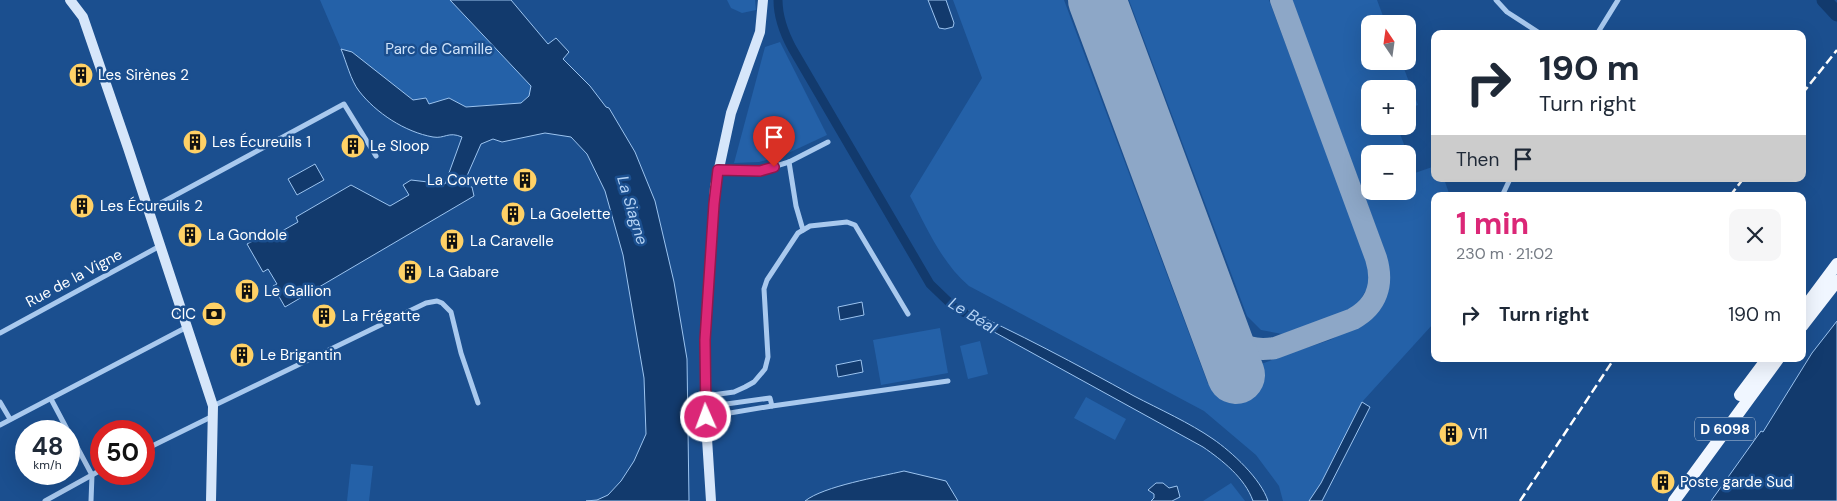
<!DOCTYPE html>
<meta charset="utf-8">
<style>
body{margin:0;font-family:"DM Sans",sans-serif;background:#f6f6f7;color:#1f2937;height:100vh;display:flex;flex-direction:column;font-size:19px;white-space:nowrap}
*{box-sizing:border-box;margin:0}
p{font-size:16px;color:#747a83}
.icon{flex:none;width:28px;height:28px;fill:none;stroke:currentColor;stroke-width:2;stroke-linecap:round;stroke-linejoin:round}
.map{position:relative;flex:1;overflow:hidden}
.panel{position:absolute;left:1431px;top:192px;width:375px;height:170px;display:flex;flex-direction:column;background:#fff;border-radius:10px;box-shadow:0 5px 20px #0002}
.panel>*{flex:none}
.top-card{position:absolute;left:1431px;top:30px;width:375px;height:152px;border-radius:10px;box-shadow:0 5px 20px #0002;background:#fff;color:#1f2937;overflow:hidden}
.needle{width:32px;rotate:347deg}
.controls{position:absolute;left:1361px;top:15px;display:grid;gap:10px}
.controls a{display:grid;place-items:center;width:55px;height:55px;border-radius:10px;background:#fff;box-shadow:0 5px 20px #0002;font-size:25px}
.speed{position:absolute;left:15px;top:420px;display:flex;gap:10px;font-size:25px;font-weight:700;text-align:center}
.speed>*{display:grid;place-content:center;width:65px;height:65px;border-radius:50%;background:#fff;box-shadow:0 5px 20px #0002;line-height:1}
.speed small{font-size:12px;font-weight:400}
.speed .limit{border:8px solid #d22;background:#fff;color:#111}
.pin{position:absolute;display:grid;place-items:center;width:42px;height:42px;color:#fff;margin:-51px -21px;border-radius:50% 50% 50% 0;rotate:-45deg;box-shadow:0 0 5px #0007}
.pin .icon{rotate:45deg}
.me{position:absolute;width:55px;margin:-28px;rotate:358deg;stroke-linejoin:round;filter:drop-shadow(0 0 4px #0008)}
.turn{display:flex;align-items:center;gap:18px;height:105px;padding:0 25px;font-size:22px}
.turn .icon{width:65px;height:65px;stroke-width:2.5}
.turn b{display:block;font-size:35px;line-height:42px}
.then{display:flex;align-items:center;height:48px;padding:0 25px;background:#0003;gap:10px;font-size:19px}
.round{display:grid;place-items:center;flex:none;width:52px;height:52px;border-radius:10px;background:#f6f6f7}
.headline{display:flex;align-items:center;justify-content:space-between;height:85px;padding:0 25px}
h1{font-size:30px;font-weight:700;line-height:38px;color:#db2777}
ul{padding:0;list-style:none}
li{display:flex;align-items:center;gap:15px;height:75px;padding:0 25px}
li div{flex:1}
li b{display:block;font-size:19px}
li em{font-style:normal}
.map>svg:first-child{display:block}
</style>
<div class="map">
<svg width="1837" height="501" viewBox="0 0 1837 501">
<rect width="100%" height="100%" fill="#1b4f8f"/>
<g fill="#2461a8" fill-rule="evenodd">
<path d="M320,0H450L531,86L529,96L521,103L466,107L449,98L429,104L425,98L413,100L352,53L341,49Z"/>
<path d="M727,0H755L756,10L742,13L731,8Z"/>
<path d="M953,0H1064L1208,384L1291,353L1330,340L1371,319L1381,306L1389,289L1383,246L1292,0H1377L1386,24H1370V61H1401L1418,105L1408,109V89H1370V126H1397L1415,173L1435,166V179H1444L1450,196H1435V317L1433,324L1362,402L1321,483L1309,501H1283L1279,486L1256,455L1204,411L969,286C941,262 927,228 910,196L982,78ZM1370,154H1408V191H1370Z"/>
<path d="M1129,0H1269L1368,263L1369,285L1355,309L1282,334L1261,330L1247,316Z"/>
<path d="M780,42L827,135L784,155L759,162L734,163L765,47Z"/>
<path d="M940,328L948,373L881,385L873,340Z"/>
<path d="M980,341L988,374L968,379L960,346Z"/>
<path d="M1086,397L1126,419L1115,440L1074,418Z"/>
<path d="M351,464L373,466L369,501H347Z"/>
<path d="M1231,483L1245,501H1203Z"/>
</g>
<g fill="#123a6d" stroke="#9cc4f0">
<path d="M450,0H511L548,44L556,38L569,52L563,59L590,86L606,107L609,108L635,152L655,201L674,282L687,359L689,501H586L597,500L608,495L621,481L634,461L646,434L644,378L623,255L605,191L587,154L571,137L545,133L502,142L493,139L481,144L463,185L472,187L474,196L285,307L273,286L277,284L268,269L263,272L247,244L272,231L275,235L298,222L296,217L351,185L390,206L409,195L403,185L411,180L445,184L462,137C448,131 445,139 433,137C405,132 376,113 359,91C351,81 346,61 341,49L352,52L413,100L426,98L429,104L449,98L466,107L521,103L529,96L531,86Z"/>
<path d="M928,0H946L954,23L953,27L945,29L939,28Z"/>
<path d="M315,164L324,180L297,195L288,179Z"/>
<path d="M862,302L864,315L840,320L838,307Z"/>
<path d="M958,306C1018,333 1076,364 1134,396C1159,409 1190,423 1213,439C1232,452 1261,479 1268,501H1253C1245,478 1222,460 1203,447L956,311L955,308Z"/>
<path d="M1837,321V501H1711L1761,431L1763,432L1812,353Z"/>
<path d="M861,360L863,372L838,377L836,365Z"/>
<path d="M1362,402L1370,407L1322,501H1309L1321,483Z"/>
<path d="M904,471L946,481L958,501H805C824,486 879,477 904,471Z"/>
<path d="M1156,483H1163L1169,488L1177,486L1180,497L1172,501H1151L1154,498V494L1148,490Z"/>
</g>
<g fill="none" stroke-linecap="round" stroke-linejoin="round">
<path stroke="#123a6d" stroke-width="9" d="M778,0C778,18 784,33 792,48L930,284L955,308L965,313"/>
<path stroke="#123a6d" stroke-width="15" d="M1824,0L1837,14"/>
<path stroke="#8da7c7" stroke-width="22" d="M1213,312C1228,339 1242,353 1275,348L1353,319C1377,306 1384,284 1376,258L1281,0"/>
<path stroke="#8da7c7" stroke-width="58" d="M1097,0L1236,375"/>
<g stroke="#a9c9ee" stroke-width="5">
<path d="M1496,0L1507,12L1541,34"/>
<path d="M1597,34L1618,0"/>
<path d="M789,162L796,206L803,230"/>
<path d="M719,170L760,171L789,162L828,142"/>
<path d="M1502,196L1510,179"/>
<path d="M148,210L344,104L376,156"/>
<path d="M0,333L160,246"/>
<path d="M705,396L734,392L745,387L754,382L765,369L768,357L764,289L767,280L798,233L810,226L847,222L855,225L908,314"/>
<path d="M51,399L68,431"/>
<path d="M0,402L10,419"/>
<path d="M213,406L426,303L437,301L442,303L451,312L461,353L478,403"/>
<path d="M705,407L770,398L772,406"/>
<path d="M706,417L772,406L948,381"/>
<path d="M0,425L187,327"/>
<path d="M69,432L92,475L91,501"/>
<path d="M144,450L213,416"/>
<path d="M45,501L101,470"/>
</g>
<g stroke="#d6e6fa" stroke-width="10">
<path d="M70,0L83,17L128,148L213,406L211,501"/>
<path d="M711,501L705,407V340L715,187L731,113L760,32L763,0"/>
</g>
<g stroke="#f0f6ff" stroke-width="12">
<path d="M1802,311L1837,264"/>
<path d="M1802,326L1837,281"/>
<path d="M1740,395L1767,359"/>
<path d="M1674,501L1778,359"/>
</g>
<g stroke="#fff" stroke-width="2.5" stroke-dasharray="9 4" stroke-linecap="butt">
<path d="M1802,94L1837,50"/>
<path d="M1730,196L1743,179"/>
<path d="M1520,501L1614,359"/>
</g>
</g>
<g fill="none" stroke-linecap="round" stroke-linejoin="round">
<defs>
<path id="route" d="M706,417L705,340L714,204L718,170L760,171L774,167"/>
</defs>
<use href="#route" stroke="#8e194d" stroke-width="12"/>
<use href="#route" stroke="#db2777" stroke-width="9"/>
</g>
<defs>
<symbol id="building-disc" viewBox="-11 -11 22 22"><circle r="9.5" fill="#ffd166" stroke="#1b4f8f"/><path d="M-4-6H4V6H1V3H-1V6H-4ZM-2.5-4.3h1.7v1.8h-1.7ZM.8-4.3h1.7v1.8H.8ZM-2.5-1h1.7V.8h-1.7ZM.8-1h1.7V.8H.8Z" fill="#111"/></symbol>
<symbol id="bank-disc" viewBox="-11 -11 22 22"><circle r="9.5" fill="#ffd166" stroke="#1b4f8f"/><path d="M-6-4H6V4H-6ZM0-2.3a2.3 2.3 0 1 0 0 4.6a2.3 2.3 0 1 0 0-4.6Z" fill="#111"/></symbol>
</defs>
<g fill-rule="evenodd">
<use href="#building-disc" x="67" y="61" width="28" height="28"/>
<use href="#building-disc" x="181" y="128" width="28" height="28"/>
<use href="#building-disc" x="339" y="132" width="28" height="28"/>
<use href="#building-disc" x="511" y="166" width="28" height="28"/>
<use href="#building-disc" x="68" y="192" width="28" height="28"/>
<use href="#building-disc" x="499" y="200" width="28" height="28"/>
<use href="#building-disc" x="176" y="221" width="28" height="28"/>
<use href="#building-disc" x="438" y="227" width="28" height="28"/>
<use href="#building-disc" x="396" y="258" width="28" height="28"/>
<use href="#building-disc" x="233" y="277" width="28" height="28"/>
<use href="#bank-disc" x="200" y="300" width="28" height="28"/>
<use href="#building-disc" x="310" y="302" width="28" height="28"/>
<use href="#building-disc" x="228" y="341" width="28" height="28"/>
<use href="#building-disc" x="1437" y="420" width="28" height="28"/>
<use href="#building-disc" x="1649" y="468" width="28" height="28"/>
</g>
<g text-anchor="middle" stroke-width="5" stroke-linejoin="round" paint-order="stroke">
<rect fill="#1b4f8f" stroke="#bbcadd" stroke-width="1" x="1695" y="417.5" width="60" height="23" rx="4"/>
<g font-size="14" font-weight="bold" fill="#fff">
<text x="1725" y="434">D 6098</text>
</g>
<g font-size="15" fill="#cfe3fa" stroke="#1b4f8f">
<text x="439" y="54">Parc de Camille</text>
</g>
<g font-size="15" fill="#fff" stroke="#1b4f8f" text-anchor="start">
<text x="98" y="80">Les Sirènes 2</text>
<text x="212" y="147">Les Écureuils 1</text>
<text x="370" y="151">Le Sloop</text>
<text x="508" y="185" text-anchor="end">La Corvette</text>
<text x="100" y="211">Les Écureuils 2</text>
<text x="530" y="219">La Goelette</text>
<text x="208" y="240">La Gondole</text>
<text x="470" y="246">La Caravelle</text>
<text x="428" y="277">La Gabare</text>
<text x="264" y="296">Le Gallion</text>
<text x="196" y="319" text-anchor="end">CIC</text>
<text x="342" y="321">La Frégatte</text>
<text x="260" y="360">Le Brigantin</text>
<text x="1468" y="439">V11</text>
<text x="1680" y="487">Poste garde Sud</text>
</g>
<g font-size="15" fill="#fff" stroke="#1b4f8f">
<text transform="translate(74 278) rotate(-28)" y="5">Rue de la Vigne</text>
</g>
<g font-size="16" font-style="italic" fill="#b5d3f5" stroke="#1b4f8f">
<text transform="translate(633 210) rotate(73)" y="6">La Siagne</text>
<text transform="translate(973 315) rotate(32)" y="6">Le Béal</text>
</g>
</g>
</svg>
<div class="controls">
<a><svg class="needle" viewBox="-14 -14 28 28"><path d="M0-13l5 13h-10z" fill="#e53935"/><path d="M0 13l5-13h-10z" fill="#747a83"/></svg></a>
<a>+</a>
<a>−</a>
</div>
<div class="speed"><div>48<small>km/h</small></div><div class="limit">50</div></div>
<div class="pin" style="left:774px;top:167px;background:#d93025"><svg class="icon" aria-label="arrive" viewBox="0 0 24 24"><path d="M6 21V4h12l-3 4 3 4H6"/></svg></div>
<svg class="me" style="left:706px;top:417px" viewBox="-20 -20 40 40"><circle r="17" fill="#db2777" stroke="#fff" stroke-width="3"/><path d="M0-11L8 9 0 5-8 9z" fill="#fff"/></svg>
<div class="top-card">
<div class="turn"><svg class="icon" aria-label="right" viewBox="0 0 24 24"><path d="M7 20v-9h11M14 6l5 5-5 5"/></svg><div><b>190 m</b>Turn right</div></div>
<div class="then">Then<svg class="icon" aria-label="arrive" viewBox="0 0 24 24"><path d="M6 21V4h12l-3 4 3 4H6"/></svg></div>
</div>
<section class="panel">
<div class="headline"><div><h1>1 min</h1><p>230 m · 21:02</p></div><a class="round"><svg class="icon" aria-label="close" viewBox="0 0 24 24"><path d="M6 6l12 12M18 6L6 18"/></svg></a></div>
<ul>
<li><svg class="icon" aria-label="right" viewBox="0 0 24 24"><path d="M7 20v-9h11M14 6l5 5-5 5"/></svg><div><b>Turn right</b></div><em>190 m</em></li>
</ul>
</section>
</div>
